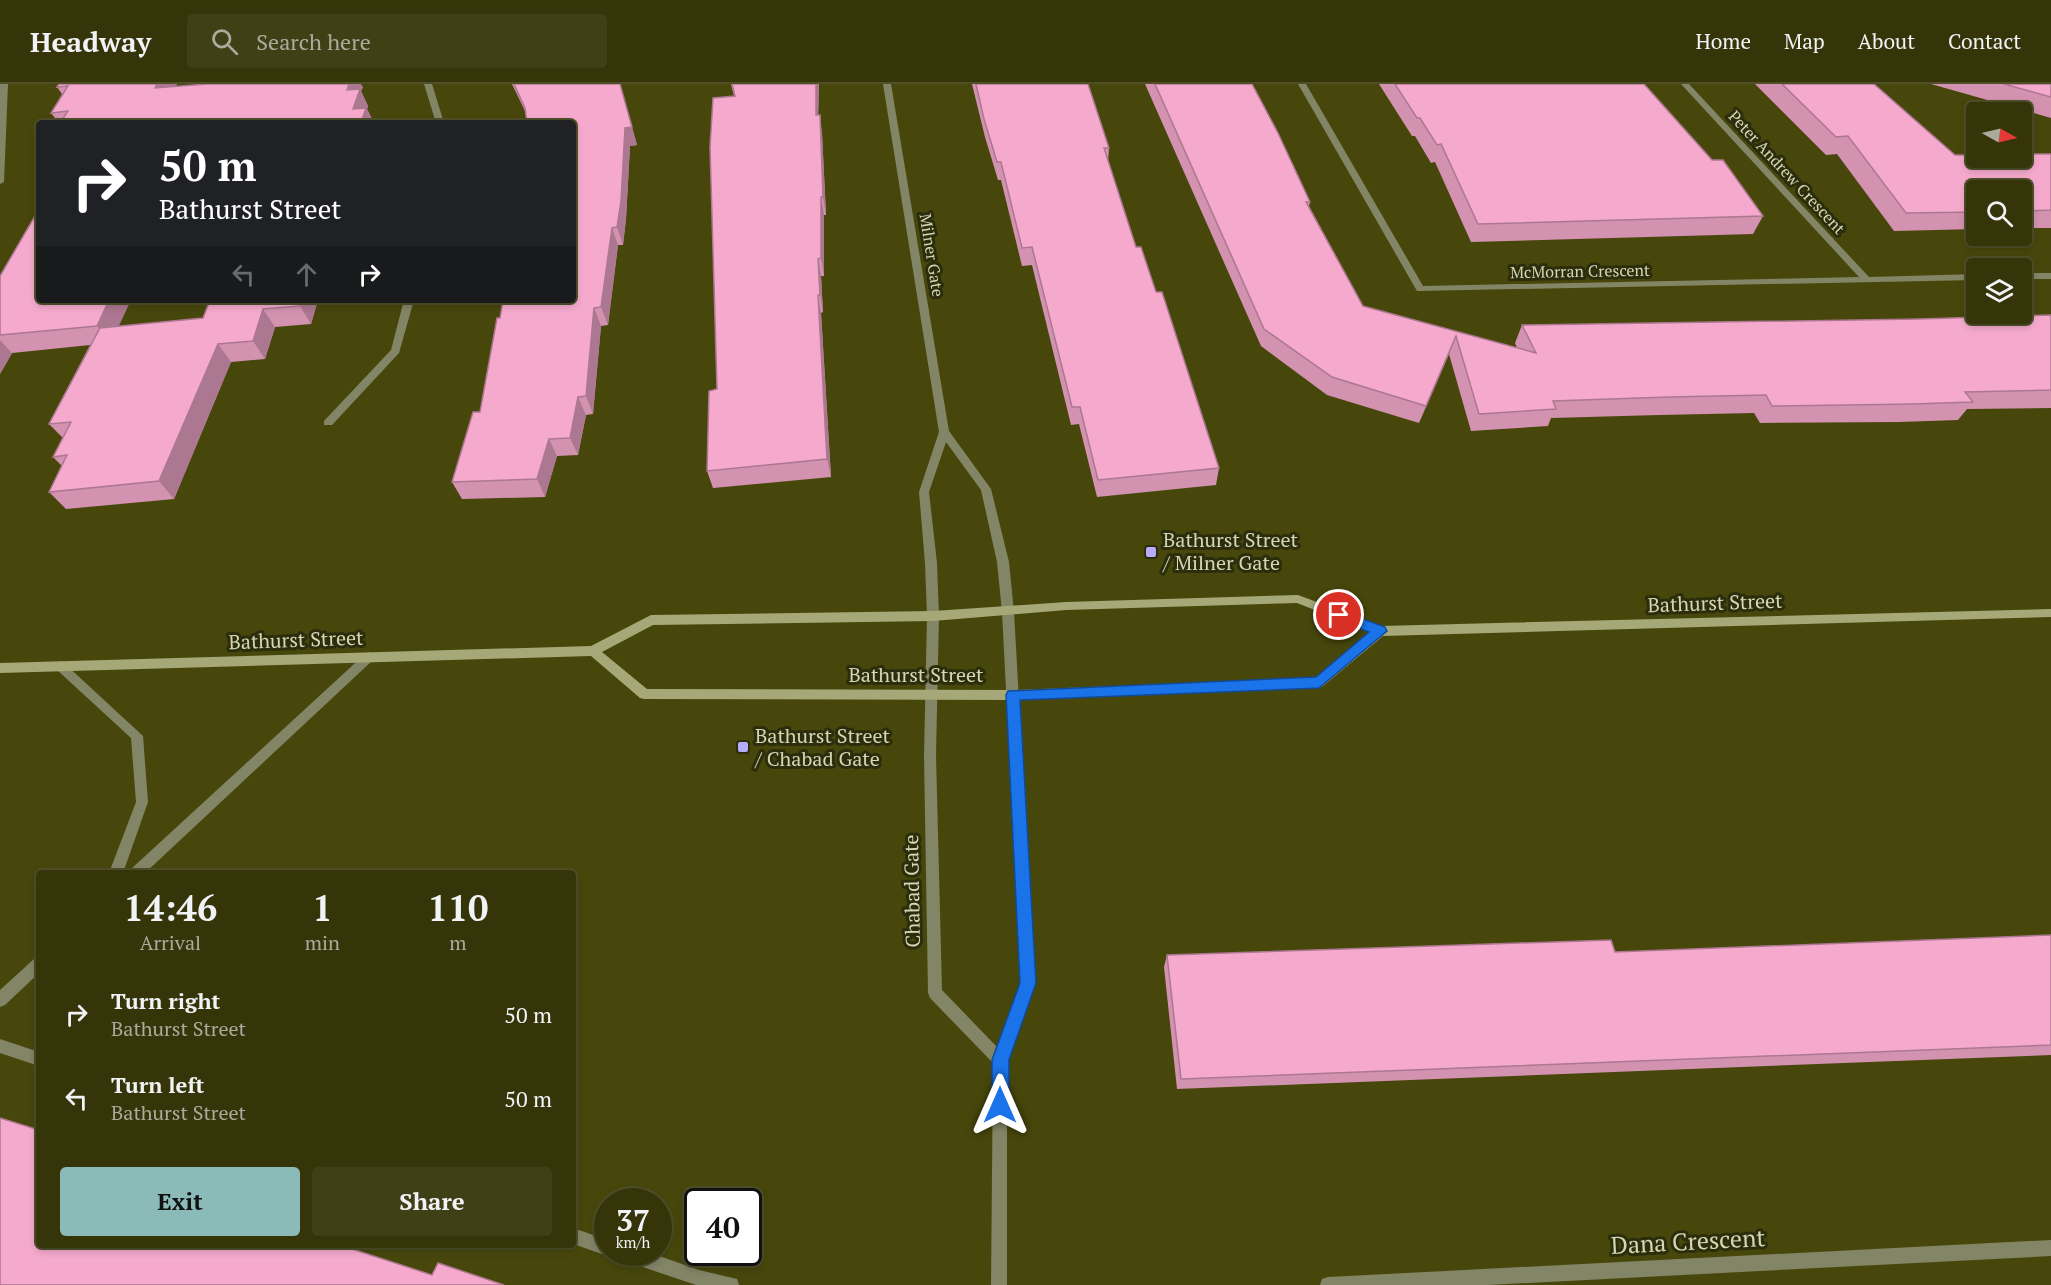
<!DOCTYPE html>
<style>
body{margin:0;font-family:"PT Serif",serif;background:#404017;color:#f1f3f6;height:100vh;display:flex;flex-direction:column;font-size:22px;white-space:nowrap}
*{box-sizing:border-box;margin:0}
p{font-size:20px;color:#aaab9c}
.icon{flex:none;width:33px;height:33px;fill:none;stroke:currentColor;stroke-width:2;stroke-linecap:round;stroke-linejoin:round}
.map{position:relative;flex:1;overflow:hidden}
.sheet{position:absolute;left:36px;top:786px;width:540px;height:378px;display:flex;flex-direction:column;background:#353509;border-radius:6px;box-shadow:0 3px 9px #0003,0 0 0 2px #4f502a}
.sheet>*{flex:none}
.hud{position:absolute;left:36px;top:36px;width:540px;height:183px;border-radius:6px;box-shadow:0 3px 9px #0003,0 0 0 2px #4f502a;background:#202124;color:#fff;overflow:hidden}
.needle{width:39px;rotate:98deg}
.buttons{position:absolute;left:1966px;top:18px;display:grid;gap:12px}
.buttons a{display:grid;place-items:center;width:66px;height:66px;border-radius:6px;background:#353509;box-shadow:0 3px 9px #0003,0 0 0 2px #4f502a;font-size:30px}
.speed{position:absolute;left:594px;top:1104px;display:flex;gap:12px;font-size:30px;font-weight:700;text-align:center}
.speed>*{display:grid;place-content:center;width:78px;height:78px;border-radius:50%;background:#353509;box-shadow:0 3px 9px #0003,0 0 0 2px #4f502a;line-height:1}
.speed small{font-size:15px;font-weight:400}
.speed .limit{border:3px solid #111;border-radius:9px;background:#fff;color:#111}
.pin{position:absolute;display:grid;place-items:center;width:51px;height:51px;color:#fff;margin:-26px;border:3px solid #fff;border-radius:50%;box-shadow:0 2px 6px #0007}
.me{position:absolute;width:66px;margin:-33px;rotate:0deg;stroke-linejoin:round;filter:drop-shadow(0 0 4px #0008)}
.turn{display:flex;align-items:center;gap:21px;height:126px;padding:0 24px;font-size:27px}
.turn .icon{width:78px;height:78px;stroke-width:2.5}
.turn b{display:block;font-size:42px;line-height:51px}
.lanes{display:flex;align-items:center;height:57px;padding:0 24px;background:#0003;justify-content:center;gap:30px;direction:ltr}
.lanes .off{opacity:.35}
.eta{display:flex;justify-content:space-evenly;align-items:center;height:102px;text-align:center}
.eta b{font-size:36px;font-weight:600;line-height:42px}
.primary-button{display:flex;gap:12px;margin-top:auto;padding:12px 24px}
.primary-button a{flex:1;height:69px;border-radius:6px;background:#8bbbb9;color:#111;font-size:24px;font-weight:600;line-height:69px;text-align:center}
.primary-button a+a{background:#404017;color:#f1f3f6}
ul{padding:0;list-style:none}
li{display:flex;align-items:center;gap:18px;height:84px;padding:0 24px}
li div{flex:1}
li b{display:block;font-size:22px}
li em{font-style:normal}
header{display:flex;align-items:center;gap:36px;box-sizing:border-box;height:84px;padding:0 30px;background:#353509;border-bottom:2px solid #4f502a}
header strong{font-size:28px}
nav{display:flex;gap:33px;margin-inline-start:auto;font-size:21px}
.search{width:420px;height:54px;background:#404017;display:flex;align-items:center;gap:15px;box-sizing:border-box;padding:0 21px;border-radius:6px;color:#aaab9c;font-size:22px}
.map>svg:first-child{display:block}
</style>
<header>
<strong>Headway</strong>
<div class="search"><svg class="icon" aria-label="search" viewBox="0 0 24 24"><circle cx="10" cy="10" r="6"/><path d="M15 15l6 6"/></svg>Search here</div>
<nav><a>Home</a><a>Map</a><a>About</a><a>Contact</a></nav>
</header>
<div class="map">
<svg width="2051" height="1201" viewBox="0 0 2051 1201">
<rect width="100%" height="100%" fill="#47470c"/>
<g fill="none" stroke-linecap="round" stroke-linejoin="round">
<g fill="#838567" fill-rule="evenodd">
<path d="M0,0H8L4,98L0,100Z"/>
<path d="M369,568L373,570L375,573L373,576L145,789H129L131,785L365,570Z"/>
<path d="M60,577L64,579L143,652L148,718L123,789H109L136,718L131,654L56,585L54,582L56,579Z"/>
<path d="M39,873V889L5,921L0,923V906L34,875Z"/>
<path d="M0,955L39,968V982L0,969Z"/>
<path d="M573,1144L608,1156V1168H648L699,1186L737,1195L739,1201H696L622,1176L616,1174L614,1169L608,1172L573,1160Z"/>
</g>
<g fill="#838567" fill-rule="evenodd">
<path d="M424,0H432L444,39H436Z"/>
<path d="M1298,0H1306L1423,202L1859,193L1681,0H1689L1869,193L1977,190V196L1417,207Z"/>
<rect x="2022" y="189" width="29" height="6"/>
<path d="M404,216H414L399,269L332,341H324V337L391,266Z"/>
<path d="M2051,1156V1172L1488,1201H1320L1322,1195L1328,1193Z"/>
</g>
<path fill="#838567" fill-rule="evenodd" d="M883,0H891L949,347L991,405L1009,478L1014,528L1035,899L1007,976V1201H991L993,979L930,914L928,909L924,671L927,532L925,479L919,408L939,348ZM946,358L981,406L997,478L1002,528L1021,899L997,963L942,906L936,671L939,532L937,479L929,408Z"/>
<path fill="#a6a878" fill-rule="evenodd" d="M1298,511L1381,542L2051,525V533L1383,552L1323,602L1319,604L1013,616L644,615L640,614L591,572L0,589V579L591,562L651,531L933,527L1066,518ZM1297,519L1371,548L1316,594L1013,606L647,605L602,568L653,541L933,537L1066,526Z"/>
</g>
<g fill="#d392b0">
<path d="M59,0H177L175,3H363L361,7L368,22L367,25L374,39H59L51,29L62,10L57,3Z"/>
<path d="M512,0H620L637,61L630,62L626,135L623,161H618L608,241L601,242L593,330L586,331L578,371L557,372L545,413L462,415L452,398L480,328L500,234L573,216L526,29Z"/>
<path d="M731,0H819L818,31L822,49L826,131H824V192H821L823,228L821,229L831,393L713,404L707,387L717,305L734,12Z"/>
<path d="M972,0H1088L1109,64L1108,78L1136,163L1156,208L1219,384L1216,401L1097,413L1079,340L1071,341L1032,181L1022,182L1001,96H998L985,53Z"/>
<path d="M1145,0H1252L1310,118L1309,122L1363,222L1517,264L1515,259L1522,241L1919,235L2051,231V324L1967,325L1958,336L1899,338L1760,339L1754,329L1659,331L1551,334L1548,342L1471,347L1449,270L1419,339L1327,311L1261,262Z"/>
<path d="M1379,0H1644L1763,132L1753,150L1471,158L1435,78L1431,79L1415,52H1412Z"/>
<path d="M1755,0H1874L1955,71L2051,70V144H2022V106H1977V145L1894,147L1837,70L1826,71Z"/>
<path d="M1931,0H2051V34Z"/>
<path d="M0,192L119,242L203,234L210,216H318L311,240L275,243L265,275L231,278L174,415L66,425L49,408L62,382L53,373L63,354L49,340L90,261L12,269L0,290Z"/>
<path d="M2051,851V971L1177,1005L1164,883L1167,871L1615,868Z"/>
</g>
<g fill="#ac7790">
<path d="M157,0H177L166,22L155,4Z"/>
<path d="M349,0H361L363,3L361,7L368,22L367,25L374,39H360L353,25L347,6Z"/>
<path d="M620,0L637,61L630,62L626,135L623,161L617,143Z"/>
<path d="M816,0H819L818,49L816,31Z"/>
<path d="M820,31L822,49L826,131L823,113Z"/>
<path d="M821,113L824,131V192L821,174Z"/>
<path d="M612,144L618,161L608,241L601,223Z"/>
<path d="M818,175L821,192L823,228L820,211Z"/>
<path d="M818,211L821,229L831,393L827,375Z"/>
<path d="M109,216H131L111,259L97,242Z"/>
<path d="M302,216H318L311,240L300,222Z"/>
<path d="M594,224L601,242L593,330L586,312Z"/>
<path d="M263,225L275,243L265,275L253,257Z"/>
<path d="M1456,252L1449,270L1419,339L1426,322Z"/>
<path d="M0,256L12,269L0,290Z"/>
<path d="M218,260L231,278L174,415L159,397Z"/>
<path d="M578,313L586,331L578,371L570,354Z"/>
<path d="M549,355L557,372L545,413L537,395Z"/>
</g>
<g fill="#f5aacd" stroke="#ac7790" stroke-width="1.5">
<path d="M59,0H157L155,4L207,0H349L347,6L360,5L353,25L366,24L361,39H60L68,27L51,29L68,2L57,3Z"/>
<path d="M514,0H620L632,43L625,44L621,117L617,143L612,144L601,223L594,224L586,312L578,313L570,354L549,355L537,395L452,398L473,328H480L497,234H500L503,216H573V39H527L525,24Z"/>
<path d="M732,0H816V31H820L823,113H821V174L818,175L820,211H818L827,375L707,387L709,307L717,305L710,63L713,14L735,12Z"/>
<path d="M976,0H1088L1109,64H1104L1136,163H1141L1156,208H1162L1219,384L1098,396L1080,323H1072L1032,163L1022,164L1001,78H997L984,35Z"/>
<path d="M1155,0H1252L1278,49L1310,118H1306L1363,222L1536,269L1522,241L1919,235L2051,231V306L1965,308L1973,318L1913,320L1772,322L1766,311L1669,313L1553,317L1556,325L1479,330L1456,252L1426,322L1332,293L1264,245Z"/>
<path d="M1395,0H1644L1712,76H1723L1763,132L1478,140L1441,60L1437,61L1420,34H1417Z"/>
<path d="M1782,0H1874L1955,71H1977V74H2022V70H2051V126L2022,127V106H1977V128L1906,129L1848,52L1836,53Z"/>
<path d="M2004,0H2051V13Z"/>
<path d="M39,125V216H109L97,242L0,251V192Z"/>
<path d="M210,216H302L300,222L263,225L253,257L218,260L159,397L49,408L67,371L53,373L71,338L49,340L100,244L203,234Z"/>
<path d="M2051,851V961L1181,995L1167,871L1611,856L1615,868Z"/>
<path d="M0,1034L39,1046V1161H340L432,1191L438,1179L504,1201H0Z"/>
</g>
<path fill="#1a73e8" stroke="#114b97" stroke-width="1.5" d="M1339,526L1385,543L1387,547L1319,604L1020,616L1036,899L1009,976V1021L1006,1027L1000,1029L994,1027L992,1021V976L1020,899L1006,611L1008,607L1316,593L1369,548L1335,535L1333,531Z"/>
<g fill="#b6acf8" stroke="#2c2d0d" stroke-width="2">
<rect x="1145" y="462" width="12" height="12" rx="3"/>
<rect x="737" y="657" width="12" height="12" rx="3"/>
</g>
<g text-anchor="middle" stroke-width="6" stroke-linejoin="round" paint-order="stroke">
<g font-size="16" fill="#d5d7b2" stroke="#2c2d0d">
<text transform="translate(1787 88) rotate(47)" y="6">Peter Andrew Crescent</text>
<text transform="translate(932 171) rotate(81)" y="6">Milner Gate</text>
<text transform="translate(1580 187) rotate(-1)" y="6">McMorran Crescent</text>
</g>
<g font-size="20" fill="#d5d7b2" stroke="#2c2d0d" text-anchor="start">
<text x="1163" y="463">Bathurst Street<tspan x="1163" dy="23">/ Milner Gate</tspan></text>
<text x="755" y="659">Bathurst Street<tspan x="755" dy="23">/ Chabad Gate</tspan></text>
</g>
<g font-size="20" fill="#d5d7b2" stroke="#2c2d0d">
<text transform="translate(1715 519) rotate(-2)" y="7">Bathurst Street</text>
<text transform="translate(296 556) rotate(-2)" y="7">Bathurst Street</text>
<text x="916" y="598">Bathurst Street</text>
<text transform="translate(912 807) rotate(-91)" y="7">Chabad Gate</text>
</g>
<g font-size="24" fill="#d5d7b2" stroke="#2c2d0d">
<text transform="translate(1688 1158) rotate(-3)" y="8">Dana Crescent</text>
</g>
</g>
</svg>
<div class="buttons">
<a><svg class="needle" viewBox="-14 -14 28 28"><path d="M0-13l5 13h-10z" fill="#e53935"/><path d="M0 13l5-13h-10z" fill="#aaab9c"/></svg></a>
<a><svg class="icon" aria-label="search" viewBox="0 0 24 24"><circle cx="10" cy="10" r="6"/><path d="M15 15l6 6"/></svg></a>
<a><svg class="icon" aria-label="layers" viewBox="0 0 24 24"><path d="M12 4l9 5-9 5-9-5zM3 14l9 5 9-5"/></svg></a>
</div>
<div class="speed"><div>37<small>km/h</small></div><div class="limit">40</div></div>
<div class="pin" style="left:1339px;top:531px;background:#d93025"><svg class="icon" aria-label="arrive" viewBox="0 0 24 24"><path d="M6 21V4h12l-3 4 3 4H6"/></svg></div>
<svg class="me" style="left:1000px;top:1021px" viewBox="-20 -20 40 40"><path d="M0-17L14 15 0 8-14 15z" fill="#1a73e8" stroke="#fff" stroke-width="4"/></svg>
<div class="hud">
<div class="turn"><svg class="icon" aria-label="right" viewBox="0 0 24 24"><path d="M7 20v-9h11M14 6l5 5-5 5"/></svg><div><b>50 m</b>Bathurst Street</div></div>
<div class="lanes"><svg class="icon off" aria-label="left" viewBox="0 0 24 24"><path d="M17 20v-9H6M10 6l-5 5 5 5"/></svg><svg class="icon off" aria-label="ahead" viewBox="0 0 24 24"><path d="M12 20V5M6 11l6-6 6 6"/></svg><svg class="icon" aria-label="right" viewBox="0 0 24 24"><path d="M7 20v-9h11M14 6l5 5-5 5"/></svg></div>
</div>
<section class="sheet">
<div class="eta">
<div><b>14:46</b><p>Arrival</p></div>
<div><b>1</b><p>min</p></div>
<div><b>110</b><p>m</p></div>
</div>
<ul>
<li><svg class="icon" aria-label="right" viewBox="0 0 24 24"><path d="M7 20v-9h11M14 6l5 5-5 5"/></svg><div><b>Turn right</b><p>Bathurst Street</p></div><em>50 m</em></li>
<li><svg class="icon" aria-label="left" viewBox="0 0 24 24"><path d="M17 20v-9H6M10 6l-5 5 5 5"/></svg><div><b>Turn left</b><p>Bathurst Street</p></div><em>50 m</em></li>
</ul>
<div class="primary-button"><a>Exit</a><a>Share</a></div>
</section>
</div>
